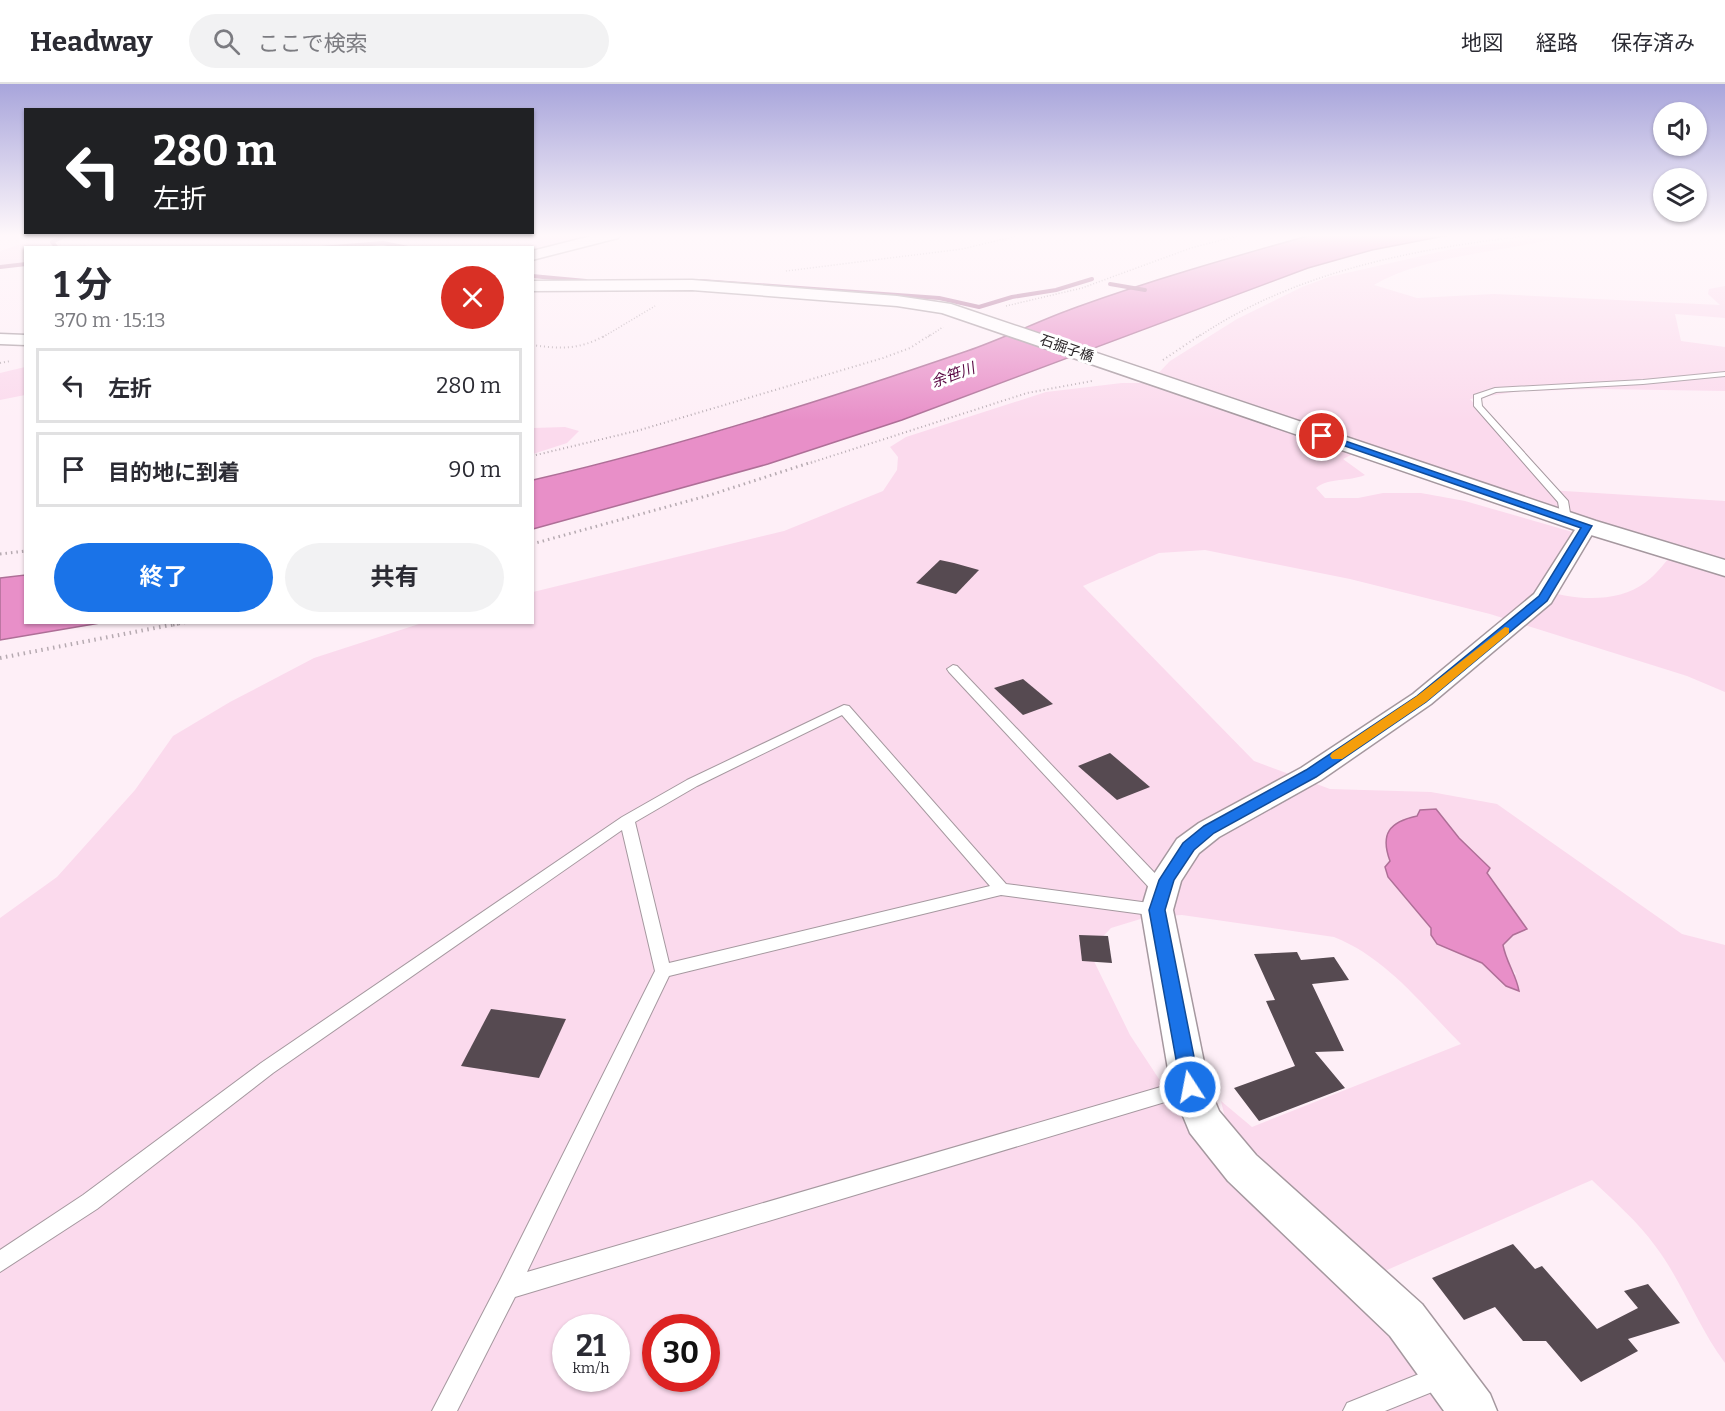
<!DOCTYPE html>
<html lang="ja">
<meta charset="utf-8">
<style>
body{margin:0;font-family:Bitter,"Noto Sans JP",serif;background:#f2f2f3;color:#2b2b33;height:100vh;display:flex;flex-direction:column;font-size:22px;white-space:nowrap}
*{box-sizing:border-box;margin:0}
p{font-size:20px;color:#7c7c81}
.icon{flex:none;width:33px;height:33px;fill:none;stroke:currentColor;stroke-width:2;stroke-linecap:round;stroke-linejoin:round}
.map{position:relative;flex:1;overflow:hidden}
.side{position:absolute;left:24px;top:162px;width:510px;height:378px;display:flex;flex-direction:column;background:#fff;border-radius:0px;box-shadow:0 2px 4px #0004}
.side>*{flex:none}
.banner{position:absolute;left:24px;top:24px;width:510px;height:126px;border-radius:0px;box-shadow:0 2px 4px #0004;background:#202124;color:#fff;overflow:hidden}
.fabs{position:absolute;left:1653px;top:18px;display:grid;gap:12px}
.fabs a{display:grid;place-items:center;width:54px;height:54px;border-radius:50%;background:#fff;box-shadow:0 2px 4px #0004;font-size:30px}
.speed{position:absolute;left:552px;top:1230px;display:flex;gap:12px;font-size:30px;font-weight:700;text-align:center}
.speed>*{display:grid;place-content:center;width:78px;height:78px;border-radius:50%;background:#fff;box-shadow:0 2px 4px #0004;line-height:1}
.speed small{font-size:15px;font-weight:400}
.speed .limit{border:9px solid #d22;background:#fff;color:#111}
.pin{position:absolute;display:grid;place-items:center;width:51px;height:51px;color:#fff;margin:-26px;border:3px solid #fff;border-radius:50%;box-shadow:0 2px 6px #0007}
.me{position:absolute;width:66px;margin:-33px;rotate:349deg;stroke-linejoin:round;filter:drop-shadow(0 0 4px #0008)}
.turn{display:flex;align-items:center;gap:21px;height:126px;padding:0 30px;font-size:27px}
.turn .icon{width:78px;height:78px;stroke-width:2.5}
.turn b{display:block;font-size:42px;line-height:51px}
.round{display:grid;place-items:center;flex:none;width:63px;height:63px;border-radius:32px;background:#f2f2f3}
.summary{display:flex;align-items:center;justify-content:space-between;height:102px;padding:0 30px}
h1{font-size:36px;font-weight:700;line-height:45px}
.action{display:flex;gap:12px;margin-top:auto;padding:12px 30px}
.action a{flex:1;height:69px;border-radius:36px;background:#1a73e8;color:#fff;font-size:24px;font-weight:700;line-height:69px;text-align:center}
.action a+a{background:#f2f2f3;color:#2b2b33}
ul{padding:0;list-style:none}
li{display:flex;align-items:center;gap:18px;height:75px;margin:0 12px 9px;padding:0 18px;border:3px solid #e1e1e2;border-radius:0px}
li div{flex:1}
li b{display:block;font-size:22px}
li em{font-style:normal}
header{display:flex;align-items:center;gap:36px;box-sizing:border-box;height:84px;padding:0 30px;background:#fff;border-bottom:2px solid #e1e1e2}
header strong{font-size:28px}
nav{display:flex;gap:33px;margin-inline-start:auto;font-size:21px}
.search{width:420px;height:54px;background:#f2f2f3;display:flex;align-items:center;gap:15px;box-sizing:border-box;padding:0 21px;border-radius:33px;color:#7c7c81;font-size:22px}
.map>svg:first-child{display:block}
</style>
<header>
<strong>Headway</strong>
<div class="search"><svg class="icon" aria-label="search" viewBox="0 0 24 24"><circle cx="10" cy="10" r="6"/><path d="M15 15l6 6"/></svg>ここで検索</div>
<nav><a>地図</a><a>経路</a><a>保存済み</a></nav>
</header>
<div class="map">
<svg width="1725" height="1327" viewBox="0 0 1725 1327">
<rect width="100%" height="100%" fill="#feeff7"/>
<g fill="#fbdaed" fill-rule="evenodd">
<path d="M48,151H76L65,153L60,158L61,162L86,161L89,163L26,164L25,182L0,184V167Z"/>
<path d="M384,151H609L533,171L532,164H223Z"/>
<path d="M1559,151L1562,153C1505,168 1424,171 1374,201L1417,214L1494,210L1720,221L1708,210L1709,205L1725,202V234L1675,230L1681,257L1725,263V307L1599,305L1520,307L1470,315L1548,406L1725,417V608L1687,592L1490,530L1350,495L1205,466L1159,469L1083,502L1254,677L1330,705L1431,708L1497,720L1682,850L1725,861V1279C1698,1243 1683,1199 1656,1163C1638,1138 1615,1118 1592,1096L1387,1186L1364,1181L1229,1051L1221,1017L1252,1043L1461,960C1422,921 1387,874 1334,853L1182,831L1147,833L1111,844L1089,867L1130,951L1186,1036L1347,1203L1454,1327H0V834L57,793L135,706L173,652L230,618L314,574L422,539L532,538L533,508L784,447L883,407L897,386L898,373L890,363L906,353L1046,308L1122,299H1149L1170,277L1237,235L1302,203L1329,193L1452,165ZM1351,371L1408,378L1675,467C1666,477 1657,490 1646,498C1617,520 1574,516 1542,506L1576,449L1465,417L1421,409H1383L1358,414H1325L1316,404C1330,393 1348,398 1365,391L1343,375ZM1436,725L1459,754L1489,784L1487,789L1527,844L1512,851L1503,860L1506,877L1516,890L1506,901L1482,879L1461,869L1431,844L1388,793L1385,783L1390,777L1407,734ZM566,1244H616V1294H566ZM656,1244H706V1294H656Z"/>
<path d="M25,283V311L0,316V289Z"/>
<path d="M565,343L579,347L567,359L533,370V344Z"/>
</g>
<g fill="#e88fc8" stroke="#ae6f97" stroke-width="1.5">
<path d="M1311,151H1449L1372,166L1308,184L902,336L768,380L533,445V396C680,362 825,316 967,267C1005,254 1040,236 1077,223C1154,195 1233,173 1311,151Z"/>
<path d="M25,491L26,538L100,539L0,556V494Z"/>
<path d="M1436,725L1459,754L1490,784L1487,789L1527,845L1513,851L1503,861C1506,878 1516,890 1519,907L1506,902L1482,879L1437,860L1431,851V844L1388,793L1385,783L1390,777C1380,750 1389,738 1417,732L1420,726Z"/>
</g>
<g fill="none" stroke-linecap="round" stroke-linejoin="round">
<g stroke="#ae6f97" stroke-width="4">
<path d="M57,164L52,158L66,151"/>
<path d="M321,164L383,159L408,164"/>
<path d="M0,183L26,180"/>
<path d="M532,192L586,197"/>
<path d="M701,197L939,214L979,223L1012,213L1056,206L1092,195"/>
<path d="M1110,200L1145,206"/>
</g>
</g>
<g fill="#564a51">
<path d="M940,476L954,479L979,486L956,510L916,499Z"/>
<path d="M1023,595L1053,620L1023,631L994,604Z"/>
<path d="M1110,669L1150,703L1117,716L1078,682Z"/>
<path d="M1079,851L1108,852L1112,879L1082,877Z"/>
<path d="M1297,868L1301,876L1334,873L1349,896L1312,900L1344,967L1315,968L1345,1004L1259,1037L1234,1004L1295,982L1266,917L1275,916L1254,870Z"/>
<path d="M491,925L566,935L539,994L461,982Z"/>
<path d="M1513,1160L1535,1185L1542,1182L1597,1245L1638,1224L1624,1207L1648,1200L1680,1239L1628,1255L1638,1267L1581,1298L1546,1257H1523L1495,1223L1464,1236L1432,1194Z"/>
</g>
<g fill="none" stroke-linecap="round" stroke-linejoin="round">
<defs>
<g id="service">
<path d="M1725,288V292L1643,300L1496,308L1481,314L1482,322L1568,417L1571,435L1566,438L1561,435L1558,418L1474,322V311L1495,304L1643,296Z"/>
<path d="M953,581L957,582L1169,804L1171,808L1169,812H1157L949,588L947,585Z"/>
<path d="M844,621L849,622L1006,800L1157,820L1163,822L1165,826L1163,830L1157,832L1001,811L669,892L527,1188L1188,995L1195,997L1197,1003L1195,1009L515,1213L457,1327H432L500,1196L655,887L622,746L273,989L97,1125L0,1188V1166L83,1111L261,979L622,733L687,696ZM842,631L990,802L669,879L635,738L697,702Z"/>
<path d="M1439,1282L1447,1286L1451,1294L1447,1302L1385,1327H1343L1347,1319Z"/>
</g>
<path id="minor" d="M1587,436L1594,438L1597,442L1551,519L1431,620L1321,696L1219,753L1199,769L1181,797L1173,826L1209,1003L1219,1027L1256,1071L1422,1220L1490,1310L1497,1327H1444L1390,1252L1228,1097L1190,1049L1171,1003L1141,826L1150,796L1177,755L1199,739L1301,684L1413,610L1534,510L1580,438Z"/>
<g id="tertiary">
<path d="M595,151H620L618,154L532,176V167Z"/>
<path d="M692,196L897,212L951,220L1596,437L1725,476V492L1578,447L942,229L897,222L692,206L532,207V197Z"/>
<path d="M0,250L26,251V261L0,260Z"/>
</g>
</defs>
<use href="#service" stroke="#a5989f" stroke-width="2"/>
<use href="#minor" stroke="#a5989f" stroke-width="3"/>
<use href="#tertiary" stroke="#a5989f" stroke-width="3"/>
<g stroke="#b6aab1" stroke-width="1.5" stroke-dasharray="1 2" stroke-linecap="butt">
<path d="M786,187L962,165L1021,151"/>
<path d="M1006,222L1082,204L1191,164L1241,151"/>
<path d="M603,253L655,222"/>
<path d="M928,253L943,243"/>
<path d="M1198,253C1298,186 1418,164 1535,151"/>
</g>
<g stroke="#b6aab1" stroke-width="2" stroke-dasharray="1 3" stroke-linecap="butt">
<path d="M532,261C562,265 579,266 606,251"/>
<path d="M1163,276L1200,251"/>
<path d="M0,279L11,277"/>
<path d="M532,372L640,346L883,274L910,264L930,251"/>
<path d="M807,380L1027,309L1092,297"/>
</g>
<g stroke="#b6aab1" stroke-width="3" stroke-dasharray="1.5 4" stroke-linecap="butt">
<path d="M532,460L710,411L812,378"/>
<path d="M0,470L26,467"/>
<path d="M173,541L188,538"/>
</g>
<path stroke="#b6aab1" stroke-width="4" stroke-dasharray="1.5 4.5" stroke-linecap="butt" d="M0,574L181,539"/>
<use href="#service" fill="#fff" fill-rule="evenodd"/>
<use href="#minor" fill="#fff" fill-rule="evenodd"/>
<use href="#tertiary" fill="#fff" fill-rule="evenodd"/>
</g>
<linearGradient id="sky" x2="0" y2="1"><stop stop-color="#a8a5db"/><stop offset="0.45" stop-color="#fff8fb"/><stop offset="1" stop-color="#fff8fb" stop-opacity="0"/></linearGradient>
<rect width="1725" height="337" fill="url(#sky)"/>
<path fill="#1a73e8" stroke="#114b97" stroke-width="1.5" d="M1319,350H1325L1592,442L1547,517L1426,618L1316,693L1214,749L1194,766L1174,796L1165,826L1200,1003L1197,1008L1190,1011L1184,1008L1181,1003L1149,826L1159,796L1183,759L1204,742L1306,686L1417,612L1539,512L1581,444L1319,353Z"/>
<path fill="#f59e0b" d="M1505,543L1509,544V549L1426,618L1342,675H1332L1330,672L1332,669L1417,612Z"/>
<g text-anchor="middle" stroke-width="6" stroke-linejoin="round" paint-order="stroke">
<g font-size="14" fill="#282326" stroke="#fff">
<text transform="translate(1067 264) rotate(19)" y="5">石掘子橋</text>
</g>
<g font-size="15" font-style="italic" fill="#5b0a45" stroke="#fff">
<text transform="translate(953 291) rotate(-20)" y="5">余笹川</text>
</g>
</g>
</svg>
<div class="fabs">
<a><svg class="icon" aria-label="sound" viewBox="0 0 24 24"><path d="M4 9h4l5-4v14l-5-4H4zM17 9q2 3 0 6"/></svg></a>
<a><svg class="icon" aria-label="layers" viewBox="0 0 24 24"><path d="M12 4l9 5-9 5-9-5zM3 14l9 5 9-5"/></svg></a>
</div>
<div class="speed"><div>21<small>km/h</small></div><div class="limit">30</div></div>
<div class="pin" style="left:1322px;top:352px;background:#d93025"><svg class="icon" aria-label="arrive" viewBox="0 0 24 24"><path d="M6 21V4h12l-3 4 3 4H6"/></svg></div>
<svg class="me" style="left:1190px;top:1003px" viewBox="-20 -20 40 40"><circle r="17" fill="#1a73e8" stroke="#fff" stroke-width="3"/><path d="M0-11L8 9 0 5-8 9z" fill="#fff"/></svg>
<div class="banner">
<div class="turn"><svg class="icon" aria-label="left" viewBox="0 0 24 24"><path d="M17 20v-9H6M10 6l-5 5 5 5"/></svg><div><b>280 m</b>左折</div></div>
</div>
<section class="side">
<div class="summary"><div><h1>1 分</h1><p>370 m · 15:13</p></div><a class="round" style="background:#d93025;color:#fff"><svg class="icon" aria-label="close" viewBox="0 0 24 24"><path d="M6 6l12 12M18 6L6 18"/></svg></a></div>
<ul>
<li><svg class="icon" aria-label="left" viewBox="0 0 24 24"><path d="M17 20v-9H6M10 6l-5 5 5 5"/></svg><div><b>左折</b></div><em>280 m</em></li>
<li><svg class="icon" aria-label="arrive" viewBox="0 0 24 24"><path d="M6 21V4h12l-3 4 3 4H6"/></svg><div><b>目的地に到着</b></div><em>90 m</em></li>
</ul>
<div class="action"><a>終了</a><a>共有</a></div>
</section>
</div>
